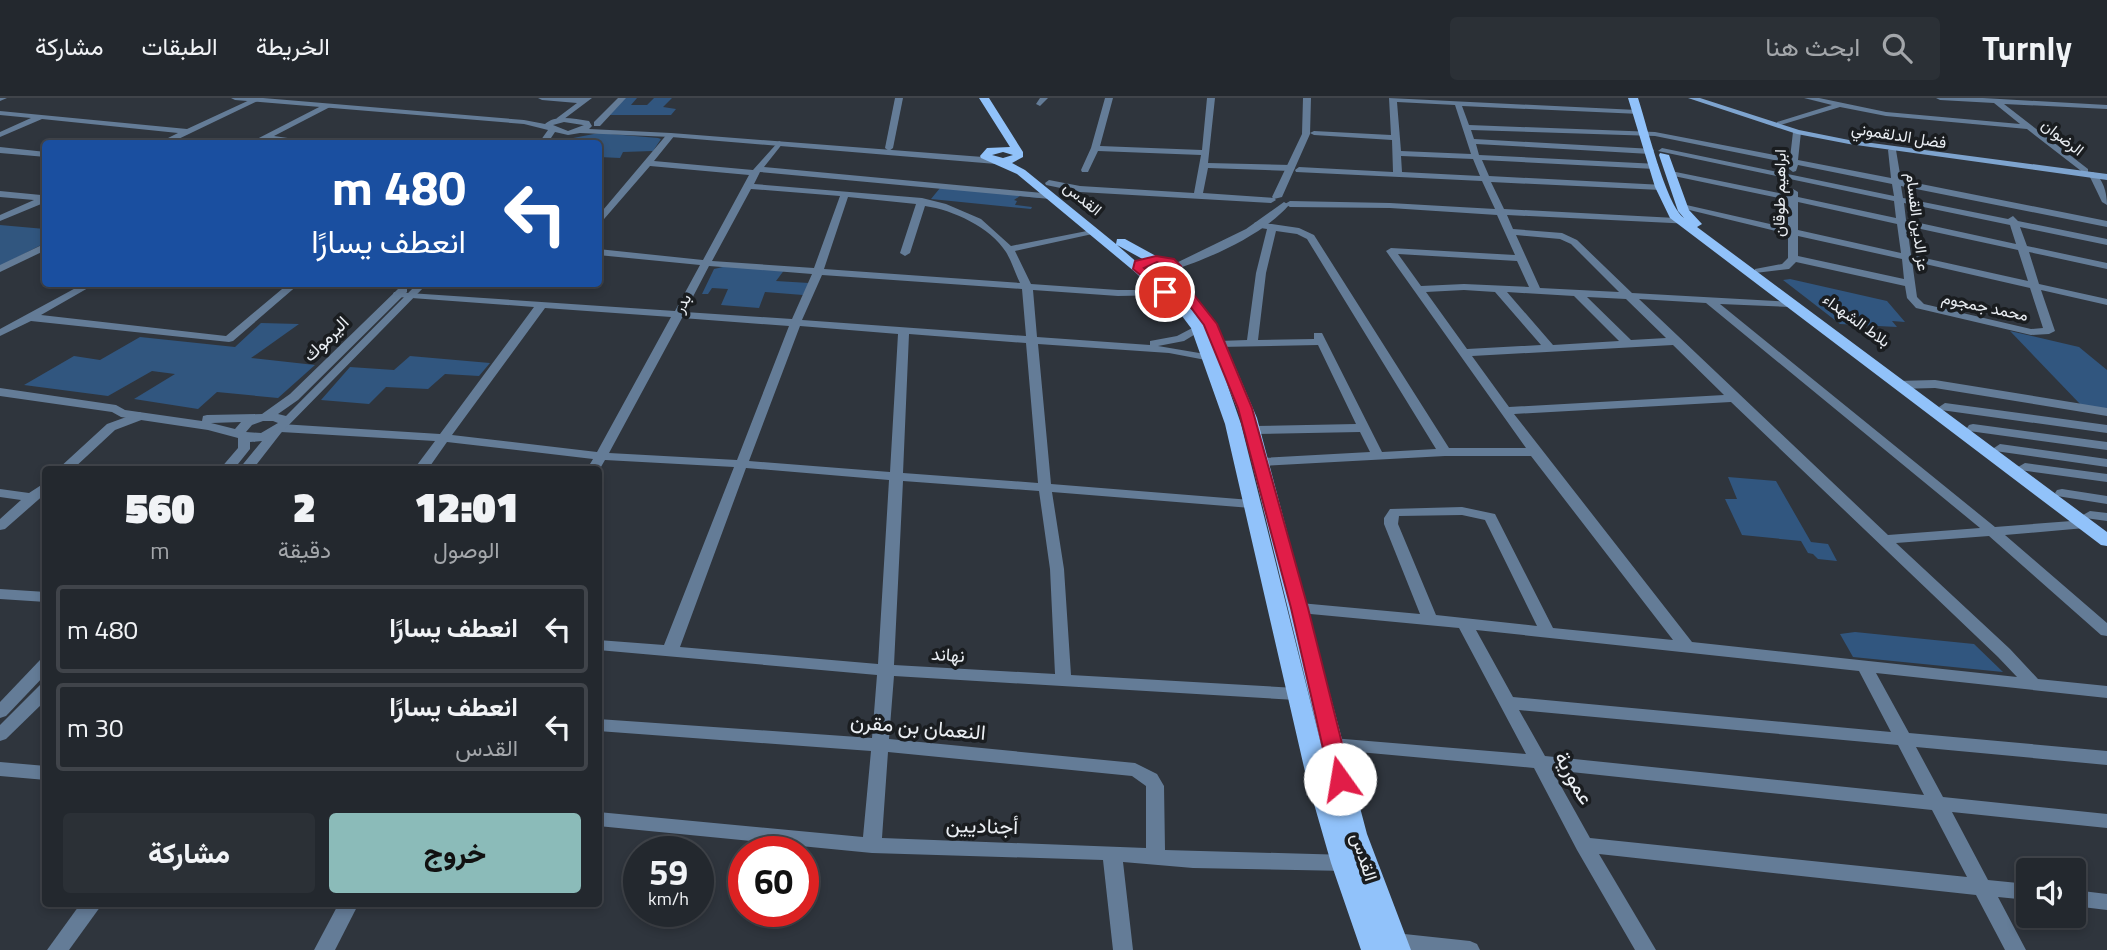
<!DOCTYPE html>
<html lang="ar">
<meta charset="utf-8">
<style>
body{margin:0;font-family:"Titillium Web",Vazirmatn,sans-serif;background:#2b3036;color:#f1f3f6;direction:rtl;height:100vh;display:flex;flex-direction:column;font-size:26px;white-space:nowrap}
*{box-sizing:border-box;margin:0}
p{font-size:23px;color:#a3a6aa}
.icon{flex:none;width:38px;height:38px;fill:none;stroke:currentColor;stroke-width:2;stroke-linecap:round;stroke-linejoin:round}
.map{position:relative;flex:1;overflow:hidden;direction:ltr}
.details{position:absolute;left:42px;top:368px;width:560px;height:441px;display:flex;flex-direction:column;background:#23282e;border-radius:7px;box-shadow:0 4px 10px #0003,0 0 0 2px #40444a;direction:rtl}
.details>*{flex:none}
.top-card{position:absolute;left:42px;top:42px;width:560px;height:147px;border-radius:7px;box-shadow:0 4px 10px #0003,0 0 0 2px #40444a;direction:rtl;background:#1a4fa0;color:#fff;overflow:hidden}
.controls{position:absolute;left:2016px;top:760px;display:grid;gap:14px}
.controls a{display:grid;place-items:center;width:70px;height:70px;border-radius:7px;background:#23282e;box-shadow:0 4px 10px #0003,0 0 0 2px #40444a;font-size:35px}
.speed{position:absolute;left:623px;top:738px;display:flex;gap:14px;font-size:35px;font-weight:700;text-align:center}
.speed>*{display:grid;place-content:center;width:91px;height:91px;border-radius:50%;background:#23282e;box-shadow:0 4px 10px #0003,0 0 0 2px #40444a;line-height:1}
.speed small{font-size:18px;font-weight:400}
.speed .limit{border:10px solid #d22;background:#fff;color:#111}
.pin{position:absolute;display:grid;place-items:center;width:60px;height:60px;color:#fff;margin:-30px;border:4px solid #fff;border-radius:50%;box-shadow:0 2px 7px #0007}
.me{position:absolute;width:77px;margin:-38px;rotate:347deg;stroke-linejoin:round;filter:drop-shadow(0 0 5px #0008)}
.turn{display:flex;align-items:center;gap:24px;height:147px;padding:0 21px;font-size:32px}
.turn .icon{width:91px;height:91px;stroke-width:2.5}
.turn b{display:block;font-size:49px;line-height:60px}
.eta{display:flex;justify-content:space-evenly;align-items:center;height:119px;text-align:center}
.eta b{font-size:42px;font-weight:800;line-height:49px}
.action{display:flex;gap:14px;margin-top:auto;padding:14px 21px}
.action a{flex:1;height:80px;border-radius:7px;background:#8bbbb9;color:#111;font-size:28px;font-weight:800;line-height:80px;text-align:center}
.action a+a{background:#2b3036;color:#f1f3f6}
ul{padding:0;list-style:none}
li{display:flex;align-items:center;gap:21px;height:88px;margin:0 14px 10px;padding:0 7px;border:4px solid #40444a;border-radius:7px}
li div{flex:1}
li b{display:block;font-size:26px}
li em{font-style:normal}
header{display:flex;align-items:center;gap:42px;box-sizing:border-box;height:98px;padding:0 35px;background:#23282e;border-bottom:2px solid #40444a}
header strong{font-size:33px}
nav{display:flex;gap:38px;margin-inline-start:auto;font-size:24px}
.search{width:490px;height:63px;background:#2b3036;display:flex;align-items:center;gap:18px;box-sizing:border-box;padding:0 24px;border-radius:7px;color:#a3a6aa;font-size:26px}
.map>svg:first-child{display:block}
</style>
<header>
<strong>Turnly</strong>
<div class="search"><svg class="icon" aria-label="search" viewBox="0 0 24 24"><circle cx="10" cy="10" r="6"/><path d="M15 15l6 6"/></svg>ابحث هنا</div>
<nav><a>الخريطة</a><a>الطبقات</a><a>مشاركة</a></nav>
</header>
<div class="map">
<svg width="2107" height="852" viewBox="0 0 2107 852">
<rect width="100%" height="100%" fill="#2f353d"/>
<g fill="#31567f">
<path d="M623,0H637L631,7H647L654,0H672L663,9L676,11L671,17H608Z"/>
<path d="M599,35L658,40L661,41L653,53L623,54L620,60L599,59L598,46H563L573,40Z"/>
<path d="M940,90L1038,98L1039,100L1020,98L1014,102L1017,103L1015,107L1032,109L1031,111L931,101Z"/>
<path d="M0,127L45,131V145L0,168Z"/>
<path d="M727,168L785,171L776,183L809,185L803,197L765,194L759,210L721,207L728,191L712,190L708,196H702L714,171Z"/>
<path d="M1790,181L1887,203L1905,224L1892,223L1897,229L1840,226L1783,182Z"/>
<path d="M261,225L299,226L251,260L315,267L278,300L217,294L198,311L134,301L175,276L152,273L108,298L24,287L74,258L100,262L140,239L235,249Z"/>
<path d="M2010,233L2079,249L2107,272V311L2081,307Z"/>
<path d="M410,258L490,265L479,278L445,276L428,291L386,289L369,306L321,302L350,269L394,272Z"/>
<path d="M1728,379L1776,383L1811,444L1828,446L1837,463L1818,461L1813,456L1808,455L1801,443L1742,437L1725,401H1737Z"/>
<path d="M1855,534L1974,546L2003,574L1853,559L1840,536Z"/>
</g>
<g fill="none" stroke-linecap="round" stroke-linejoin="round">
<g fill="#647c97" fill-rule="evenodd">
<path d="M0,0H7L0,3Z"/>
<path d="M254,0H264L168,46H156L178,35L42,21L0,39V34L31,20L0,17V13L187,31Z"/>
<path d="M538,0H592L560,24L556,22L557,20L577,5L542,2Z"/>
<path d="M618,0H626L600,28H594V24Z"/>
<path d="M895,0H903L893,50L889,53L885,50Z"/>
<path d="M1040,0H1048L1040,8L1036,6Z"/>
<path d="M1105,0H1113L1100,48L1202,52L1207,0H1215L1208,65L1291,67L1295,70L1291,73L1208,70L1203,95L1274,100L1276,102L1271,105L1080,94L1046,87L1045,85L1049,82L1080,88L1194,95L1201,57L1098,53L1088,74H1082L1081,72L1091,50Z"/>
<path d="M1389,0L1637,12H1640V16L1462,8L1469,27L1655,34L1790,60L1793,34L1797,32L1801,34L1798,62L1891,80L1888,52L1892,49L1896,52L1901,82L2107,123V129L1901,88L1903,100L2008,121L2013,118L2018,123L2107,141V147L2020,129L2027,148L2107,165V171L2029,154L2039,186L2107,201V207L2041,192L2055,233L2049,236L2031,237L1916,210L1907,200L1905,188L1796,164L1789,171L1755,175V171L1782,166L1788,160V136L1677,109L1682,106L1788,130V102L1669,77L1666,76V72L1788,97L1790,92L1793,91L1798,94V99L1896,120L1894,103L1658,53L1662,50L1894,98L1892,86L1798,67L1796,73L1793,74L1789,71V65L1655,38L1471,32L1474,41L1653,51L1654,53L1650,56L1476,46L1479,57L1658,66V70L1655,71L1482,62L1489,78L1664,87L1665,89L1661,92L1491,84L1504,111L1695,121V125L1692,126L1507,117L1513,131L1562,135L1577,142L1632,195L1793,204L1794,206L1789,209L1720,206L1995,429L2085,422L2092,426L2085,430L2005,437L2107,525V538L2101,537L1989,438L1896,445L2010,551L2038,581L2107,588V600L1876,575L1909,635L2107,653V667L1916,649L1943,699L2107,716V730L1952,714L1988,782L2028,786V802L1998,799L2026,852H2005L1976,797L1599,756L1656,852H1635L1577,752L1534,670L1326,651L1323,646L1326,641L1332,640L1526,656L1459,530L1300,515L1292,510L1300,505L1420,516L1384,426V420L1390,411L1462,409L1495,416L1553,530L1673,542L1531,358H1445L1261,368L1254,364L1261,360L1370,354L1360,334L1253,336L1247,332L1253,328L1356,326L1318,247L1219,249L1213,246L1219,243L1247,242L1256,175L1267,131L1254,129V125L1257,124L1299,130L1314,137L1449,350H1526L1386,153L1391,150L1515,157L1497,117L1390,110L1290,109L1285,106L1290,103L1390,105L1495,111L1482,83L1296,74L1295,72L1299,69L1393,74L1392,42L1314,37L1310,35L1314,33L1391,37ZM1397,4L1455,7L1471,56L1401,53ZM1401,58L1473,61L1480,78L1402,74ZM1798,104L1897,126L1901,155L1798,132ZM1904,105L2010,127L2016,146L1906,122ZM1907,128L2018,152L2028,183L1911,157ZM1276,133L1297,136L1307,141L1436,351L1382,354L1322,235H1314V241L1258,242L1266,175ZM1516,137L1560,141L1571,146L1619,194L1540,190ZM1798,138L1902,161L1904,181L1798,158ZM1398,156L1517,163L1529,189L1464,186L1421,188ZM1912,163L2030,190L2043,230L2031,231L1924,206L1917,199ZM1464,192L1495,194L1541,247L1467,251L1426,194ZM1507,194L1574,198L1619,243L1553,247ZM1587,199L1626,201L1666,240L1631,242ZM1639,201L1706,205L1980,430L1888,437ZM1673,247L1724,297L1509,309L1472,258ZM1731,304L1998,559L2017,579L1692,544L1514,316ZM1462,417L1485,422L1537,528L1436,517L1398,426L1399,418ZM1476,532L1859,573L1891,634L1513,599ZM1519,612L1898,647L1924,697L1545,658ZM1552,672L1932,712L1967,779L1590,740Z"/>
<path d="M1804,0H1819L1886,14L2020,26L1994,5L1940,2L1936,0H1983L2107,7V11L2004,6L2088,71V75L2085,76L2027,31L1886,18L1840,9L1777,28V24L1832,7Z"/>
<path d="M325,6L332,8L274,38L329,46C309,46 289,42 270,42C262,42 255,46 247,46Z"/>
<path d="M668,35L675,37L654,63L753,72L779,43L783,45L764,69L1053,96L1055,98L1050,101L760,74L754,86L922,100L946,106L981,121L1011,148L1097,131V135L1015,153L1031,186L1118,192H1169L1170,194L1165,197L1118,198L1033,192L1037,239L1150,247V243L1177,238L1198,227L1202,228V232L1184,243L1158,248L1211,257L1217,260L1211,263L1169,255L1038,246L1051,386L1251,402L1258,406L1251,410L1052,394L1064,471L1071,577L1296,590L1302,592L1304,596L1302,600L1296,602L894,578L889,641L1135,665L1157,676L1164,688L1165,752L1348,757L1355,759L1358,765L1355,771L1348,773L1193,770L1123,764L1133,852H1113L1103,762L872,755L598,728V714L863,739L871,653L598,633V621L872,640L877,577L598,552V542L664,547L734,369L605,362L598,374V371H587L593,361L447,344L428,371H414L435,343L281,334L275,330L281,326L440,336L534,209L398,199L393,196L394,194L675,213L700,167L598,157V151L703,162L749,77L650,68L598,128V118ZM751,91L840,98L814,170L712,163ZM848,99L916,106L900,155L905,158L910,155L925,108C953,112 990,129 1006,154C1012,164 1015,175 1020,185L824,171ZM709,168L812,176L792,221L685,214ZM822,177L1022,191L1026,238L802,222ZM545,210L671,219L597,354L452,337ZM682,220L789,228L737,362L609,355ZM800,228L898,236L890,374L749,363ZM909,236L1026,245L1038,385L903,375ZM746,370L889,382L878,566L680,549ZM903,383L1039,393L1050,471L1055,576L894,567ZM888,654L1132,678L1146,688V750L882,740Z"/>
<path d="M0,49L46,54V59L0,55Z"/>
<path d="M2093,74C2103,80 2107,95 2107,107L2102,104L2089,77Z"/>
<path d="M0,93L41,97L46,99V104L0,123V117L34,102L0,99Z"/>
<path d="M46,145V152L0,174V167Z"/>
<path d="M83,186H95L41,217L226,238L288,186H299L233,243L229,244L31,223L0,238V231Z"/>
<path d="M1935,282L2107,310V318L1935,290L1897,291L1891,287L1897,283Z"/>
<path d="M1945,305L2107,327V335L1941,312L1939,309Z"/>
<path d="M140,314L146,318L144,321L115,332L73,371H58L107,326Z"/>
<path d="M1973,326L2107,344V352L1969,333L1967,330L1969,327Z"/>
<path d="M2000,346L2107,361V369L1995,353L1994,350Z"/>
<path d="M2025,365L2107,376V384L2020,372L2018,369Z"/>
<path d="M46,384V395L5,431L0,432V421L21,402L0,399V391L29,395Z"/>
<path d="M2062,391L2107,398V406L2057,398L2055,395L2057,392Z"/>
<path d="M2090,413L2107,415V423L2085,420L2083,417Z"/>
<path d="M0,491L46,494V504L0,501Z"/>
<path d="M0,664L46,668V682L0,678Z"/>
<path d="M2074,792L2107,796V812L2074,808Z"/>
<path d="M81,805H103L69,852H47Z"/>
<path d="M339,805H359L335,852H314Z"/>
<path d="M1395,835L1470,843L1477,846L1480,852H1393L1388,850L1385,844L1388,838Z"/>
</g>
<g fill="#647c97" fill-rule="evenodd">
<path d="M231,0H263L524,22L545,26C556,16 574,21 589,23L592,28L589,31L671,35L996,60L1000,63L996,66L671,39L580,35L568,37L555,34L547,46H538L548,32L524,26L235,2ZM564,24L583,27H584L568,33L553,27Z"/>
<path d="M1303,0H1311L1310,36L1282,99L1274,101L1272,99L1302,36Z"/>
<path d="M1284,104L1289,107C1265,135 1210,161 1175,171L1170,168L1246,131Z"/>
<path d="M417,186H427L281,335L253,371H239L262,343L250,344V351L234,371H220L238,350V340L208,332L121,319L112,314L0,298V290L116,307L125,312L202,323L203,318L207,317L262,316L290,296L399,190H407V194L298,302L278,316L286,318ZM263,323H273L278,325L261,335L246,334L252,327ZM241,324L235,331L211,325Z"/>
<path d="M46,561V576L6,618L0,620V604L40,562Z"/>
<path d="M46,585V602L6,641L0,643V627L40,587Z"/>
</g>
<path fill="#7ea4cf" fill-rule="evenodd" d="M1688,0H1700L1799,32L1849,42L2107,76V82L1849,46L1797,36Z"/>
<g fill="#91c2fa" fill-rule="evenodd">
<path d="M979,0H989L1023,54V59L1012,65L1025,72L1116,146L1117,141H1125L1156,158V164H1148L1117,147L1192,212L1205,229L1174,188L1170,171L1176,167L1180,168L1187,188L1217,226L1257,320L1367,736L1411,852H1361L1331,765L1306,678L1225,326L1191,230L1182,218L1135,174L1017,76L981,60L980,58L987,50L1010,49ZM1003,54L1013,57L1003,60L992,57ZM1225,280L1241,320L1333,694L1241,326Z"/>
<path d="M1628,0H1638C1646,24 1666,107 1684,120L1678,113L1659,57L1660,55L1669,57L1689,112L1702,126L1697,129L2107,434V448L2101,447L1670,120L1655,89Z"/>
</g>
</g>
<path fill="#e11d48" stroke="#92132f" stroke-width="2" d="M1156,158L1174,161L1181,168L1187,188L1217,226L1252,310L1308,510L1351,681L1348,686L1340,688L1333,686L1330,681L1291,510L1238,310L1204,227L1175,188L1170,169L1157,164L1144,170L1169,191V196L1165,197L1133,171L1135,163Z"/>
<g text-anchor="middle" stroke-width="7" stroke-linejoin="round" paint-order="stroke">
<g font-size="16" fill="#ebeff4" stroke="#1a1d20">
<text transform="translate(1899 37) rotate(9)" y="6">فضل الدلقموني</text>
<text transform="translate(2063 39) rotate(38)" y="6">الرضوان</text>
<text transform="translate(1779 95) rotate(-89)" y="6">ابراهيم طوقان</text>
<text transform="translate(1083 100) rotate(39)" y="6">القدس</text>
<text transform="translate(1918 124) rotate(83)" y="6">عز الدين القسام</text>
<text transform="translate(682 205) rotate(-61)" y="6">بدر</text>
<text transform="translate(1985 208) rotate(12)" y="6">محمد جمجوم</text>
<text transform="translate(1857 222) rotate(36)" y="6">بلاط الشهداء</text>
</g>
<g font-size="18" fill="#ebeff4" stroke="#1a1d20">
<text transform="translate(326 241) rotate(-45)" y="6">اليرموك</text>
<text transform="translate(948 557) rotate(4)" y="6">نهاند</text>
<text transform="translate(1364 759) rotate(72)" y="6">القدس</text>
</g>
<g font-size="21" fill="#ebeff4" stroke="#1a1d20">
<text transform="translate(918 629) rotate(5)" y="7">النعمان بن مقرن</text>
<text transform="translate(1574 680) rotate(61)" y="7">عمورية</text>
<text transform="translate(982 728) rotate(2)" y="7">أجناديين</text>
</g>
</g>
</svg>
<div class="controls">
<a><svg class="icon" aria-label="sound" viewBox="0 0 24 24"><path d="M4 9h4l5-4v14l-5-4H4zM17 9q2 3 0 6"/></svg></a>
</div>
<div class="speed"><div>59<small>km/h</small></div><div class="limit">60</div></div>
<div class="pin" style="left:1165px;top:194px;background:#d93025"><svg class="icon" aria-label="arrive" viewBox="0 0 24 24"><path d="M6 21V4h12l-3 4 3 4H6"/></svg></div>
<svg class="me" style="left:1340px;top:681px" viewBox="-20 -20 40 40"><circle r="19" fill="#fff"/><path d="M0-13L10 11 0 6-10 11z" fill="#e11d48"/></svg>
<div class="top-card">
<div class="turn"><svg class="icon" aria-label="left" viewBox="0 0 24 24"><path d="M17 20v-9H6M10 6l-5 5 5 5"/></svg><div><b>480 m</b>انعطف يسارًا</div></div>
</div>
<section class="details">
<div class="eta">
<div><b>12:01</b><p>الوصول</p></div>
<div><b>2</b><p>دقيقة</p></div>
<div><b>560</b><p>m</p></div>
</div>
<ul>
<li><svg class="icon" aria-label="left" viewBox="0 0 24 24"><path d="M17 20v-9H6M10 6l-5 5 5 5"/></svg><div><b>انعطف يسارًا</b></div><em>480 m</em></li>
<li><svg class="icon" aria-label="left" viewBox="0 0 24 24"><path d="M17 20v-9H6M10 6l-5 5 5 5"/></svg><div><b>انعطف يسارًا</b><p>القدس</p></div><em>30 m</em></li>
</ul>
<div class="action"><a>خروج</a><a>مشاركة</a></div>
</section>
</div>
